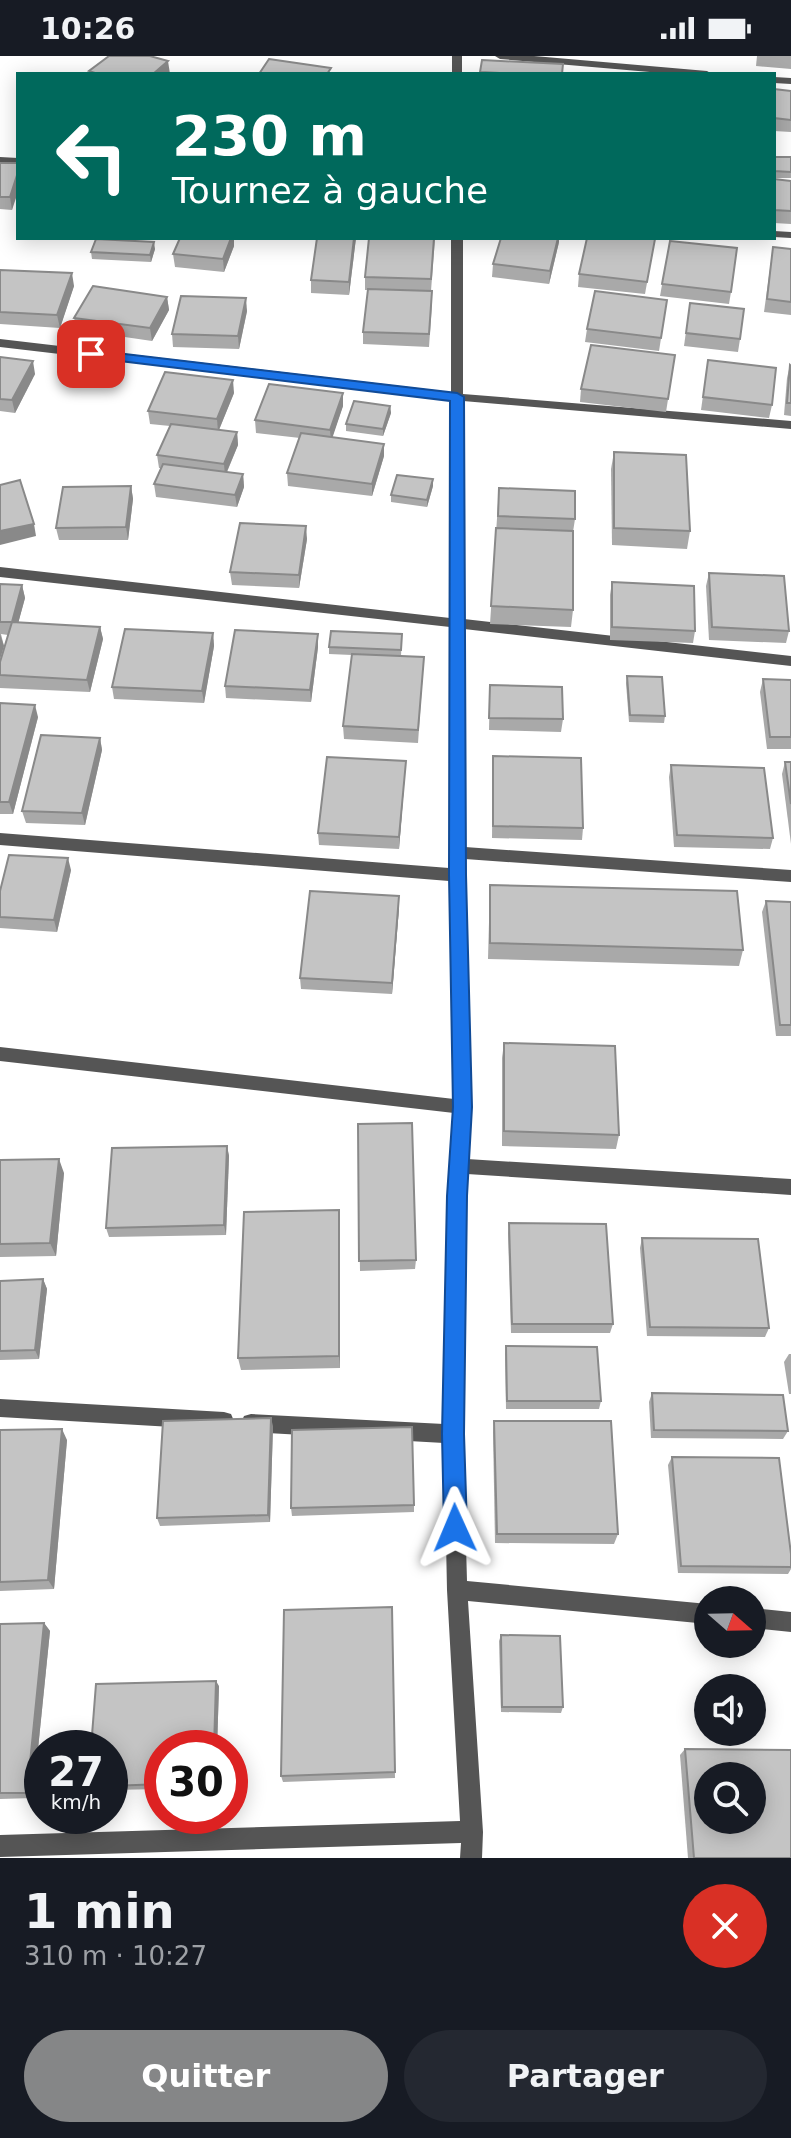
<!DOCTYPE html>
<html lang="fr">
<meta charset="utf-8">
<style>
body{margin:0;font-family:"DejaVu Sans",sans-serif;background:#242831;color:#f1f3f6;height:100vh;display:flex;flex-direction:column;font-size:30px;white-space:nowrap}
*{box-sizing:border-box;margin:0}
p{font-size:26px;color:#9ea1a6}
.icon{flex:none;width:44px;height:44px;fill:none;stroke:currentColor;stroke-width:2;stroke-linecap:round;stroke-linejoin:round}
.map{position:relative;height:1802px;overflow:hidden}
.panel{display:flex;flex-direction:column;background:#171b24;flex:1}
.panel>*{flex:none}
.hud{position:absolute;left:16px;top:16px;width:760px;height:168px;border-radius:0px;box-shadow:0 4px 20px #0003;background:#00695c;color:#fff;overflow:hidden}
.needle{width:52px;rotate:110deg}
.tools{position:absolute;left:694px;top:1530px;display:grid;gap:16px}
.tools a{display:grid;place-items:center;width:72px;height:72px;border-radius:50%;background:#171b24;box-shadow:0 4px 20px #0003;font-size:40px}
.speed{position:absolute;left:24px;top:1674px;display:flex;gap:16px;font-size:40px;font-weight:700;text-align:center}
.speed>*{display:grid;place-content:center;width:104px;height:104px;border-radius:50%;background:#171b24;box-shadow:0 4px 20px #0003;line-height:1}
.speed small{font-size:20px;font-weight:400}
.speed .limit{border:12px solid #d22;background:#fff;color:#111}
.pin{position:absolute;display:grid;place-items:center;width:68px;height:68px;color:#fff;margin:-34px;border-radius:16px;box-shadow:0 4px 12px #0006}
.me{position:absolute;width:88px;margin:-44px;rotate:359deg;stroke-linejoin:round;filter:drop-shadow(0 0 6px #0008)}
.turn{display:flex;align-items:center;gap:28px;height:168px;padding:0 24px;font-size:36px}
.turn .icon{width:104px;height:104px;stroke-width:2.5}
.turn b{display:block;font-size:56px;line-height:68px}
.round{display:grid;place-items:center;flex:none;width:84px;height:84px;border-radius:42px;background:#242831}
.overview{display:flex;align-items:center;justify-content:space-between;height:136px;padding:0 24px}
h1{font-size:48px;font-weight:800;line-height:60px}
.cta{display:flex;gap:16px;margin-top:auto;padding:16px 24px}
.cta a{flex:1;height:92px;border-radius:48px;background:#858687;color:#fff;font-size:32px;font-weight:800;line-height:92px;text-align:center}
.cta a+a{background:#242831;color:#f1f3f6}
.status{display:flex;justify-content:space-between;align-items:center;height:56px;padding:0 40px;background:#171b24;direction:ltr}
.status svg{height:22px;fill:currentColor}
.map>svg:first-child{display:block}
</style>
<div class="status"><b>10:26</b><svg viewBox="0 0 49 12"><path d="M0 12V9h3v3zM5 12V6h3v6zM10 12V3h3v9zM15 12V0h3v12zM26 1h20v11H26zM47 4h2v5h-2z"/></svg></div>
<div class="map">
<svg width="791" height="1802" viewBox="0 0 791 1802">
<rect width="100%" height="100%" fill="#fff"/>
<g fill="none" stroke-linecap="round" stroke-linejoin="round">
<g fill="#555" fill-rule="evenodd">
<rect x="452" y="0" width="10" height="18"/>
<path d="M495,0H534L707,15L712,18H673L500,3Z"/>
<path d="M774,21L791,22V28L774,27Z"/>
<path d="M0,101L18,102V108L0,107Z"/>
<path d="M774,175L791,176V182L774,181Z"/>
<path d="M451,182H463V338L791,365V373L463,345L464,563L791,600V610L464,573L465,791L791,814V826L465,803L472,1051L467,1103L791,1123V1139L467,1118L463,1378L467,1525L708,1548V1568L468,1545L483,1776L482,1802H460L461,1787L0,1801V1779L460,1765L447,1534L444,1387L251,1376L244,1374L241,1367L244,1360L251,1358L444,1368L449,1110L454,1057L0,1005V991L454,1043L449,825L0,789V777L449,812L450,571L0,521V511L450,562L451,344L0,291V283L451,336Z"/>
<path d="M0,1343L224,1356L231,1358L234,1365L231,1372L224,1374L0,1361Z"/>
<path d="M752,1552L791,1556V1576L752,1572Z"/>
</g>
</g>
<g fill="#a9a9a9">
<path d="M757,0H791V13L756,10Z"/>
<path d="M482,4L562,18H480Z"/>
<path d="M774,33L791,35V76L774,75Z"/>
<rect x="774" y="101" width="17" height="21"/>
<path d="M0,107H18L12,154L0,153Z"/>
<path d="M774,123L791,125V168L774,167Z"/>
<path d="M231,182H234V190L224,216L175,211L173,198Z"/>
<path d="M356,182L349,239L311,237V224Z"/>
<path d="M369,182H439H435L431,235H432V248L429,291L363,288V276L368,234H365V221Z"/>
<path d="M655,183L645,238L578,231L579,218Z"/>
<path d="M670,185L731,236L729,248L660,240Z"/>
<path d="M559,186L549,228L492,221L493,208Z"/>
<path d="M773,191L791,193V259L764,256Z"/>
<path d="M155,193L151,206L92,203L91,196Z"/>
<path d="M0,214L74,230L60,272L0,268Z"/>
<path d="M167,241L169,254L152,285L77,274L74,262Z"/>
<path d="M667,244L659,295L585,286L587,273Z"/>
<path d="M690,247L740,283L738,296L684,290Z"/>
<path d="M247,255L239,293L173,291L172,278Z"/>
<path d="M675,299L666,356L580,346L581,333Z"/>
<path d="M0,301L35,318L15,357L0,355Z"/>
<path d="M708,304L772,349L769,362L701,354Z"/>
<path d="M790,309L791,310V360L784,359L787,322Z"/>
<path d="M234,337L219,374L237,376L238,389L227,416L243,418L244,431L237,451L156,441L154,428L161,412H159L157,399L170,370L150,368L148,355Z"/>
<path d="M343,337V350L332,381L384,400L372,440L288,430L287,417L300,382L256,377L255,364Z"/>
<path d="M390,350L391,357L383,380L346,375V368Z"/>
<path d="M614,396L690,475L687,493L612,489L611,413Z"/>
<path d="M131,430L133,443L128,484H59L56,472Z"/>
<path d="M433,430L427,451L391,446V439Z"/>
<path d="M499,432L575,463L573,476V554L571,571L490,568Z"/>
<path d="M307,483L299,532L232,529L230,516Z"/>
<path d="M709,517L789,575L786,587L709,584L706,530Z"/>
<path d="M612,526L695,575L693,587L610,584V539Z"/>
<path d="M0,528L22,529L25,542L18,567L100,571L103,583L90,636L0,632V606L8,579L1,578L4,590L0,603Z"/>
<path d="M213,577L214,590L204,647L114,643L112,631Z"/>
<path d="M402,578L401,600L424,601L418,687L344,683L343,670L352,599L329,598V591Z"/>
<path d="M318,591L311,646L226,642L225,630Z"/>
<path d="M627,620L665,660L664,667L629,666L626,627Z"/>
<path d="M763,623L791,624V693H767L760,636Z"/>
<path d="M490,629L563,663L561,676L489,674Z"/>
<path d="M0,647L38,661L13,758H0Z"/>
<path d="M100,682L102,694L85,769L26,767L22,755Z"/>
<path d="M493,700L583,772L582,784L492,782Z"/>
<path d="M406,705L399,793L319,789L318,777Z"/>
<path d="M785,706H791V788L782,718Z"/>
<path d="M671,709L773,782L770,793L674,791L669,721Z"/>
<path d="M71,814L57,876L0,872V835Z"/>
<path d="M490,829L743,894L739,910L488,903Z"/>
<path d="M766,845L791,846V980H776L762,856Z"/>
<path d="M399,852L392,938L301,933L300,922Z"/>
<path d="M504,987L619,1079L616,1093L502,1090V1002Z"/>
<path d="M358,1068L416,1204L415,1213L360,1215Z"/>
<path d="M227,1090L229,1100L226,1179L109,1181L106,1172Z"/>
<path d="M0,1104L64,1117L56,1200L0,1201Z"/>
<path d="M339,1154L340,1312L241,1314L238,1302Z"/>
<path d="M509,1167L613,1268L610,1277H511L508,1177Z"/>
<path d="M642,1182L769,1272L765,1281L647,1280L640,1192Z"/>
<path d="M43,1223L47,1233L39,1303L0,1304V1225Z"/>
<path d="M506,1290L601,1345L599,1353H506L505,1298Z"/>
<path d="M789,1298H791V1338H789L784,1306Z"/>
<path d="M652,1337L788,1375L783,1383L651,1382L649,1346Z"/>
<path d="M494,1365L618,1478L614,1488L495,1487L493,1376Z"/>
<path d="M273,1370L270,1466L160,1470L157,1462Z"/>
<path d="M0,1374L67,1384L54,1533L0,1535Z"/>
<path d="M672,1401L791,1498V1513L788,1518L678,1517L668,1409Z"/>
<path d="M414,1449V1456L292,1460L291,1452Z"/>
<path d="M392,1551L395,1722L283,1726L281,1720Z"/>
<path d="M44,1567L50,1575L33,1742L0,1743V1568Z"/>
<path d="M501,1579L563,1651L561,1657L501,1656L499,1585Z"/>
<path d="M219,1630L217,1692H162V1733L110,1734V1692Z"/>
<path d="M685,1693L791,1802H688L680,1699Z"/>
</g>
<g fill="#898989">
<path d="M168,5L170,18H153Z"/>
<path d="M18,116V136L12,154L10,141Z"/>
<path d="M231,182H234V190L224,216L223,203Z"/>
<path d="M354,182H356L349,239V226Z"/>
<path d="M558,182H559V186L549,228L550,215Z"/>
<path d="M154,186L155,193L151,206L150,199Z"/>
<path d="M72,217L74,230L60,272L57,259Z"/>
<path d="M167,241L169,254L152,285L150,272Z"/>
<path d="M246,242L247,255L239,293L238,280Z"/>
<path d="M33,305L35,318L15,357L12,344Z"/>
<path d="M233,324L234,337L218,376L217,363Z"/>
<path d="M343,337V350L331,386L330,374Z"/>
<path d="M390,350L391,357L383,380V373Z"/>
<path d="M237,376L238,389L225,420L224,408Z"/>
<path d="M384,388V400L372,440V428Z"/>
<path d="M243,418L244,431L237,451L235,439Z"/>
<path d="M433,423V430L427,451V444Z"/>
<path d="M131,430L133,443L128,484L126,471Z"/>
<path d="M34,468L36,480L0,489V475Z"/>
<path d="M306,470L307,483L299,532V519Z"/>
<path d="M22,529L25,542L15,579L12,566Z"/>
<path d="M100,571L103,583L90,636L87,624Z"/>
<path d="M213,577L214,590L204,647L202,635Z"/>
<path d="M0,578L4,590L0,603Z"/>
<path d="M318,578V591L311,646L310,634Z"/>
<path d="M35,649L38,661L13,758L9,746Z"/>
<path d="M100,682L102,694L85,769L82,757Z"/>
<path d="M406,705L405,717L399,793V781Z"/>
<path d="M68,802L71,814L57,876L54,864Z"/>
<path d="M399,840V852L392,938V927Z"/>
<path d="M227,1090L229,1100L226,1179L224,1169Z"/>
<path d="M59,1103L64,1117L56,1200L50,1187Z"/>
<path d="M339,1154L340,1167V1312L339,1300Z"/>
<path d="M43,1223L47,1233L39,1303L35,1294Z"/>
<path d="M271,1362L273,1370L270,1466L268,1459Z"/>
<path d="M62,1373L67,1384L54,1533L48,1524Z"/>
<path d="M44,1567L50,1575L33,1742L27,1737Z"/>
<path d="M216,1625L219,1630L217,1692H214Z"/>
</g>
<g fill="#c4c4c4" stroke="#898989" stroke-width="2" fill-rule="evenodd">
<path d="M109,0H150L168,5L153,18H98L89,15Z"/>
<path d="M269,3L331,12L327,18H259Z"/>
<path d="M482,4L563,8L562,18H519L480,16Z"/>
<path d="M774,33L791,35V64L774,62Z"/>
<path d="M774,101H791V116L774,115Z"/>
<path d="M0,107H18V116L10,141H0Z"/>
<path d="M774,123L791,125V155L774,154Z"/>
<path d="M180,182H231L223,203L173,198Z"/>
<path d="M317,182H354L349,226L311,224Z"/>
<path d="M369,182H434L431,223L365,221Z"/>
<path d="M501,182H558L550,215L493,208Z"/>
<path d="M587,182L655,183L647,226L579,218Z"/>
<path d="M96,183L154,186L150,199L91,196Z"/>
<path d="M670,185L737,192L731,236L662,228Z"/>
<path d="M773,191L791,193V246L767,243Z"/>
<path d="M0,214L72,217L57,259L0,256Z"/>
<path d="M93,230L167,241L150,272L74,262Z"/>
<path d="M368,233L432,235L429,278L363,276Z"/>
<path d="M595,235L667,244L661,282L587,273Z"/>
<path d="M181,240L246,242L238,280L172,278Z"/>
<path d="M690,247L744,253L740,283L686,277Z"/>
<path d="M591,289L675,299L668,343L581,333Z"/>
<path d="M0,301L33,305L12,344L0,343Z"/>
<path d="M708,304L776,312L772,349L703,341Z"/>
<path d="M790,309L791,310V347H787Z"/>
<path d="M165,316L233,324L217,363L148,355Z"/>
<path d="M269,328L343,337L330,374L255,364Z"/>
<path d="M354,345L390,350L383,373L346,368Z"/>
<path d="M171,368L237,376L224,408L157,399Z"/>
<path d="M301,377L384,388L372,428L287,417Z"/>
<path d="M614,396L686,399L690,475L614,472Z"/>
<path d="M163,408L243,418L235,439L154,428Z"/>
<path d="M397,419L433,423L427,444L391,439Z"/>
<path d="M20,424L34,468L0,475V429Z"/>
<path d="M131,430L126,471L56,472L63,431Z"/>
<path d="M499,432L575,435V463L498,460Z"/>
<path d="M240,467L306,470L299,519L230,516Z"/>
<path d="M496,472L573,475V554L491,550Z"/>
<path d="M709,517L784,520L789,575L712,571Z"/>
<path d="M612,526L694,530L695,575L612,571Z"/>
<path d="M0,528L22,529L12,566H0Z"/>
<path d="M12,566L100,571L87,624L0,619V606Z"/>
<path d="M125,573L213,577L202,635L112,631Z"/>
<path d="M235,574L318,578L310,634L225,630Z"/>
<path d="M331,575L402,578L401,594L329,591Z"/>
<path d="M352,598L424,601L418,674L343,670Z"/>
<path d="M627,620L662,621L665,660L630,659Z"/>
<path d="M763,623L791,624V681H770Z"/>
<path d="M490,629L562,631L563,663L489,662Z"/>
<path d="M0,647L35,649L9,746H0Z"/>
<path d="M41,679L100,682L82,757L22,755Z"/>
<path d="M493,700L581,702L583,772L493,770Z"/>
<path d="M327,701L406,705L399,781L318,777Z"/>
<path d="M785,706H791V748Z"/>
<path d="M671,709L764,712L773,782L677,779Z"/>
<path d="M9,799L68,802L54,864L0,861V835Z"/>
<path d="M490,829L737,835L743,894L490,887Z"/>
<path d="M310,835L399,840L392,927L300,922Z"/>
<path d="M766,845L791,846V969H780Z"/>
<path d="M504,987L615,990L619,1079L504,1075Z"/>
<path d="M412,1067L416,1204L359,1205L358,1068Z"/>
<path d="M227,1090L224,1169L106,1172L112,1092Z"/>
<path d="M59,1103L50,1187L0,1188V1104Z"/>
<path d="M339,1154V1300L238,1302L244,1156Z"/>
<path d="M509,1167L606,1168L613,1268H512Z"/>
<path d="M642,1182L758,1183L769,1272L650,1271Z"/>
<path d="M43,1223L35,1294L0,1295V1225Z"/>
<path d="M506,1290L597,1291L601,1345H507Z"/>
<path d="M652,1337L783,1339L788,1375L654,1374Z"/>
<path d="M271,1362L268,1459L157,1462L163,1365Z"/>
<path d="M494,1365H611L618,1478H497Z"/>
<path d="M412,1371L414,1449L291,1452L292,1374Z"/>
<path d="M62,1373L48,1524L0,1526V1374Z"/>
<path d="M672,1401L779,1402L791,1498V1511L681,1510Z"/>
<path d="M392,1551L395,1716L281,1720L284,1554Z"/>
<path d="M44,1567L27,1737H0V1568Z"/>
<path d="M501,1579L560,1580L563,1651H502Z"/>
<path d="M216,1625L214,1692H162V1728L110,1730V1692H91L96,1628Z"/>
<path d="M685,1693L791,1694V1802H694ZM708,1720H752V1764H708Z"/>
</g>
<path fill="#1a73e8" stroke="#114b97" stroke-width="2" d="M91,294L457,337L464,341L466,819L472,1051L467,1140L464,1378L467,1472L463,1480L455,1483L447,1480L444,1472L442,1378L447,1140L453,1051L449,819L450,345L87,301L85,298Z"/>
</svg>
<div class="tools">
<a><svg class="needle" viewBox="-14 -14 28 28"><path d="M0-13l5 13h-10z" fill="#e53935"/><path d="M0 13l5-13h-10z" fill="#9ea1a6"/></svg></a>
<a><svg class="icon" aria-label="sound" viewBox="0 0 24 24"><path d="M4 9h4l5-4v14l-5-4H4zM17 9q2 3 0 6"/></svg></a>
<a><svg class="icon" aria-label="search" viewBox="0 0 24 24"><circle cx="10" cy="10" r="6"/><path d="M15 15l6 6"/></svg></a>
</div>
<div class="speed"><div>27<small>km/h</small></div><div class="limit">30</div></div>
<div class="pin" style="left:91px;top:298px;background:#d93025"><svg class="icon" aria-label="arrive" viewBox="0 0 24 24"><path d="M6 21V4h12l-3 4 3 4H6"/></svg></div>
<svg class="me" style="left:455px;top:1472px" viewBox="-20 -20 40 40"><path d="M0-17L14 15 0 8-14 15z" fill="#1a73e8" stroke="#fff" stroke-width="4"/></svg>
<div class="hud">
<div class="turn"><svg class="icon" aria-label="left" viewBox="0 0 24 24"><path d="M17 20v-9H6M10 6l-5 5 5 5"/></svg><div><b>230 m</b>Tournez à gauche</div></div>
</div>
</div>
<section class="panel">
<div class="overview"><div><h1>1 min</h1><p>310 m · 10:27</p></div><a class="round" style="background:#d93025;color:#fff"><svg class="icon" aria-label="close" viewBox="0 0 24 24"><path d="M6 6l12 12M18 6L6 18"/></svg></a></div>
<div class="cta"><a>Quitter</a><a>Partager</a></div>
</section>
